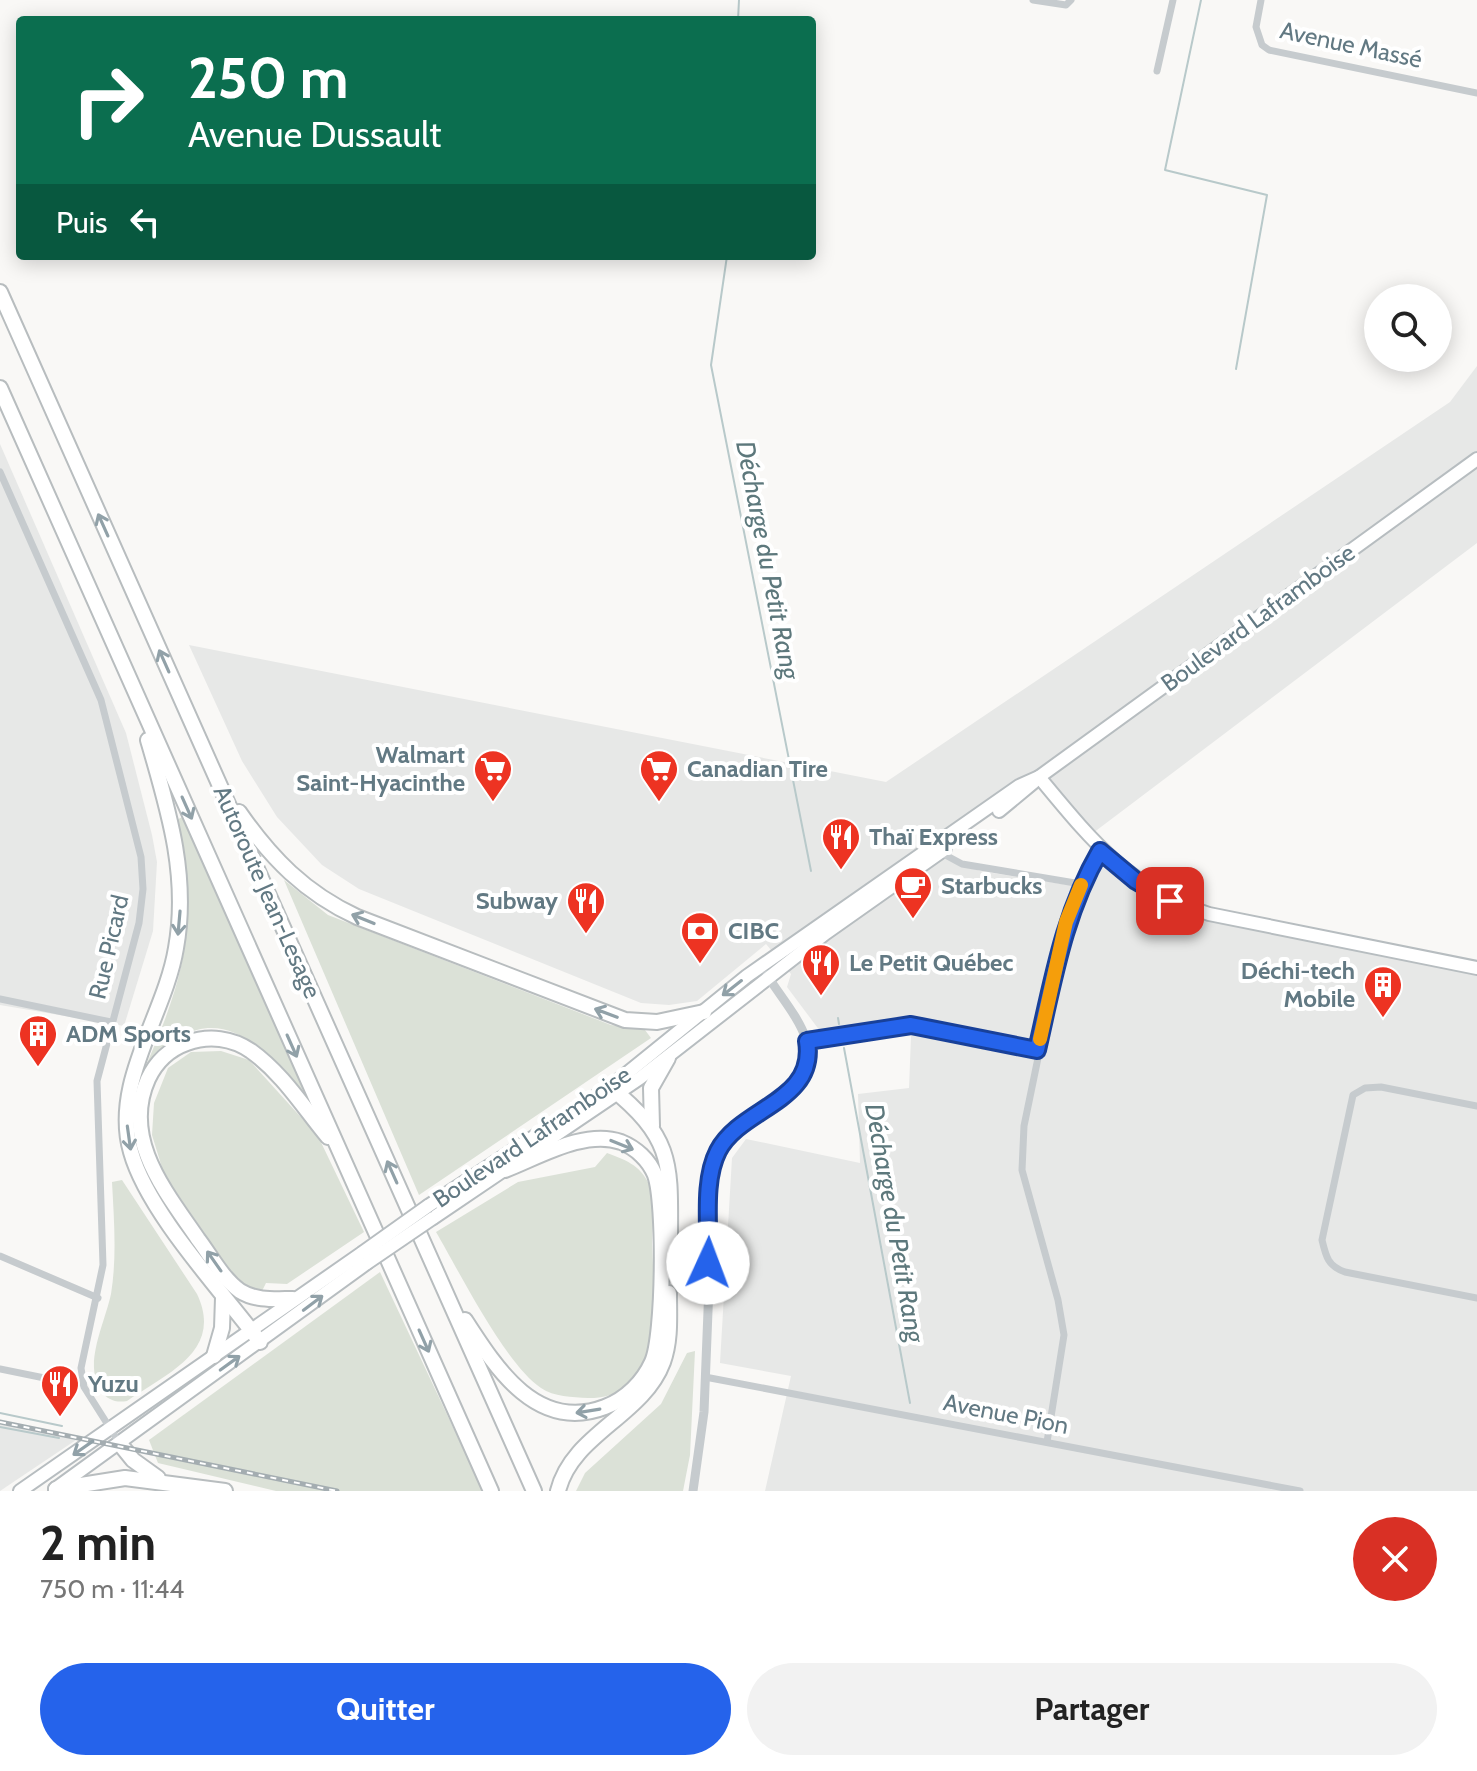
<!DOCTYPE html>
<html lang="fr">
<meta charset="utf-8">
<style>
body{margin:0;font-family:Cabin,sans-serif;background:#f2f2f2;color:#222;height:100vh;display:flex;flex-direction:column;font-size:30px;white-space:nowrap}
*{box-sizing:border-box;margin:0}
p{font-size:26px;color:#767676}
.icon{flex:none;width:44px;height:44px;fill:none;stroke:currentColor;stroke-width:2;stroke-linecap:round;stroke-linejoin:round}
.map{position:relative;height:1491px;overflow:hidden}
.panel{display:flex;flex-direction:column;background:#fff;flex:1}
.panel>*{flex:none}
.banner{position:absolute;left:16px;top:16px;width:800px;height:244px;border-radius:8px;box-shadow:0 4px 20px #0003;background:#0b6e4f;color:#fff;overflow:hidden}
.fabs{position:absolute;left:1364px;top:284px;display:grid;gap:16px}
.fabs a{display:grid;place-items:center;width:88px;height:88px;border-radius:50%;background:#fff;box-shadow:0 4px 20px #0003;font-size:40px}
.pin{position:absolute;display:grid;place-items:center;width:68px;height:68px;color:#fff;margin:-34px;border-radius:16px;box-shadow:0 4px 12px #0006}
.me{position:absolute;width:88px;margin:-44px;rotate:2deg;stroke-linejoin:round;filter:drop-shadow(0 0 6px #0008)}
.turn{display:flex;align-items:center;gap:28px;height:168px;padding:0 40px;font-size:36px}
.turn .icon{width:104px;height:104px;stroke-width:2.5}
.turn b{display:block;font-size:56px;line-height:68px}
.then{display:flex;align-items:center;height:76px;padding:0 40px;background:#0003;gap:16px;font-size:30px}
.round{display:grid;place-items:center;flex:none;width:84px;height:84px;border-radius:42px;background:#f2f2f2}
.headline{display:flex;align-items:center;justify-content:space-between;height:136px;padding:0 40px}
h1{font-size:48px;font-weight:700;line-height:60px}
.primary-button{display:flex;gap:16px;margin-top:auto;padding:16px 40px}
.primary-button a{flex:1;height:92px;border-radius:48px;background:#2563eb;color:#fff;font-size:32px;font-weight:700;line-height:92px;text-align:center}
.primary-button a+a{background:#f2f2f2;color:#222}
.map>svg:first-child{display:block}
</style>
<div class="map">
<svg width="1477" height="1491" viewBox="0 0 1477 1491">
<rect width="100%" height="100%" fill="#f9f8f6"/>
<g fill="#e7e8e7">
<path d="M1477,366V543L1093,833L1037,770L922,848L980,871L1087,888L1102,867L1206,919L1477,975V1491H765L791,1376L720,1363L732,1158L746,1139L860,1163L858,1094L909,1088L911,1037L908,1018L820,1031L787,987L791,974L766,944L697,1001L669,1005L641,1003L359,889L322,865L277,817L242,761L189,645L886,782L1450,402Z"/>
<path d="M0,444L126,733L152,835L157,862L153,931L124,1026L0,1005Z"/>
<path d="M0,1424L76,1440L0,1491Z"/>
</g>
<g fill="#dbe1d7">
<path d="M182,817L309,1102L306,1103C280,1067 236,1006 182,1036C167,1044 156,1067 143,1072C169,1014 193,953 187,888C186,865 179,843 175,821Z"/>
<path d="M284,880L328,915L611,1025L645,1030L651,1038L419,1195Z"/>
<path d="M221,1051L249,1060L318,1136L364,1232L287,1284L266,1283L261,1293L238,1283L164,1174L152,1135L154,1103L168,1068L191,1052Z"/>
<path d="M607,1153C625,1160 639,1164 649,1184C656,1199 652,1227 652,1244C654,1295 666,1399 588,1398C572,1397 554,1397 541,1388C505,1364 459,1271 436,1232L518,1182L595,1167Z"/>
<path d="M122,1180L197,1294C224,1351 167,1373 127,1401C106,1405 95,1388 94,1368C93,1345 106,1317 111,1294C117,1257 114,1220 112,1182Z"/>
<path d="M380,1272L483,1491H276L158,1463L149,1440Z"/>
<path d="M695,1351L690,1455L683,1491H576L585,1473L661,1404L687,1353Z"/>
</g>
<g fill="none" stroke-linecap="round" stroke-linejoin="round">
<g stroke="#b8c9ca" stroke-width="2">
<path d="M1201,0L1165,170L1267,195L1236,369"/>
<path d="M738,20L739,0"/>
<path d="M727,256L711,365L811,871"/>
<path d="M824,951L825,960"/>
<path d="M838,1018L839,1024"/>
<path d="M844,1048L910,1403"/>
<path d="M0,1413L62,1426"/>
<path d="M0,1427L59,1438"/>
</g>
<defs>
<g id="primary">
<path d="M1039,777C1092,841 1128,887 1209,914L1477,968"/>
<path d="M999,811L1034,782"/>
<path d="M428,1206L610,1087L747,976L1019,786L1039,777L1477,459"/>
<path d="M433,1218L640,1078L826,933L945,849"/>
<path d="M55,1489L367,1263"/>
<path d="M20,1491L362,1253"/>
</g>
<g id="motorway">
<path d="M0,292L534,1491"/>
<path d="M0,388L491,1491"/>
<path d="M148,740C168,809 189,875 176,948C165,1015 111,1083 131,1152C148,1213 222,1291 260,1342"/>
<path d="M239,812C271,858 305,893 357,917L625,1020L657,1022L704,1012"/>
<path d="M610,1087C676,1140 670,1166 670,1245"/>
<path d="M652,1126L651,1088L668,1058"/>
<path d="M293,1299C275,1299 256,1301 240,1291C222,1278 211,1256 198,1239C166,1192 121,1139 148,1079C156,1062 170,1049 187,1043C209,1035 232,1038 251,1051C283,1074 303,1107 328,1137"/>
<path d="M465,1320C496,1368 537,1433 605,1407C626,1399 643,1382 652,1362C664,1336 665,1202 655,1175C649,1160 636,1148 621,1142C585,1129 539,1157 505,1170"/>
<path d="M214,1356L222,1328L223,1298"/>
<path d="M120,1444L133,1460L158,1478"/>
<path d="M56,1489L125,1478L225,1491"/>
<path d="M558,1491C572,1434 643,1416 663,1362C671,1340 669,1316 669,1293"/>
</g>
</defs>
<use href="#primary" stroke="#b7bdc0" stroke-width="16"/>
<use href="#motorway" stroke="#b8bdbf" stroke-width="18"/>
<g stroke="#c6cbce" stroke-width="7">
<path d="M1033,0L1066,5L1071,0"/>
<path d="M1261,0L1256,27L1262,45L1269,50L1477,93"/>
<path d="M1157,71L1173,0"/>
<path d="M0,472L101,700L141,857L143,889L139,923L97,1081L103,1265L81,1368L84,1387L120,1444"/>
<path d="M938,851L962,864L1081,884"/>
<path d="M0,999L111,1022"/>
<path d="M807,1041L911,1025L1037,1050"/>
<path d="M1477,1106L1381,1087L1365,1088L1353,1095L1322,1240C1326,1257 1328,1266 1345,1272L1477,1298"/>
<path d="M0,1256L98,1298"/>
<path d="M0,1369L64,1382L82,1383"/>
<path d="M705,1377L1300,1491"/>
<path d="M1047,1442L1064,1335L1058,1300L1022,1170L1024,1126L1066,922L1100,851"/>
</g>
<path stroke="#c6cbce" stroke-width="9" d="M693,1491L704,1412L714,1160C732,1113 825,1097 806,1039C798,1016 780,996 767,975"/>
<use href="#primary" stroke="#fff" stroke-width="12"/>
<use href="#motorway" stroke="#fff" stroke-width="14"/>
<defs>
<path id="rail" d="M0,1422L337,1491"/>
</defs>
<use href="#rail" stroke="#a4adb1" stroke-width="5"/>
<use href="#rail" stroke="#fff" stroke-width="2" stroke-dasharray="6" stroke-linecap="butt"/>
<defs>
<g id="primary-bridge">
<path d="M362,1253L428,1206"/>
<path d="M367,1263L433,1218"/>
</g>
</defs>
<use href="#primary-bridge" stroke="#b7bdc0" stroke-width="16" stroke-linecap="butt"/>
<use href="#primary-bridge" stroke="#fff" stroke-width="12"/>
</g>
<defs><path id="oneway-shaft" d="M-6 0H5M1.5-3L5.5 0L1.5 3" fill="none" stroke-width="1.6" stroke-linecap="round" stroke-linejoin="round" transform="scale(2)"/></defs>
<g stroke="#91a1a8">
<use href="#oneway-shaft" transform="translate(103 525) rotate(-114)"/>
<use href="#oneway-shaft" transform="translate(164 661) rotate(-114)"/>
<use href="#oneway-shaft" transform="translate(187 808) rotate(66)"/>
<use href="#oneway-shaft" transform="translate(363 919) rotate(-158)"/>
<use href="#oneway-shaft" transform="translate(179 923) rotate(95)"/>
<use href="#oneway-shaft" transform="translate(732 988) rotate(142)"/>
<use href="#oneway-shaft" transform="translate(606 1013) rotate(-159)"/>
<use href="#oneway-shaft" transform="translate(292 1046) rotate(66)"/>
<use href="#oneway-shaft" transform="translate(129 1138) rotate(82)"/>
<use href="#oneway-shaft" transform="translate(622 1145) rotate(22)"/>
<use href="#oneway-shaft" transform="translate(392 1172) rotate(-114)"/>
<use href="#oneway-shaft" transform="translate(214 1261) rotate(-125)"/>
<use href="#oneway-shaft" transform="translate(313 1303) rotate(-37)"/>
<use href="#oneway-shaft" transform="translate(424 1341) rotate(66)"/>
<use href="#oneway-shaft" transform="translate(230 1363) rotate(-36)"/>
<use href="#oneway-shaft" transform="translate(588 1411) rotate(171)"/>
<use href="#oneway-shaft" transform="translate(83 1448) rotate(145)"/>
</g>
<g fill="none" stroke-linecap="round" stroke-linejoin="round">
<defs>
<path id="route" d="M708,1263C710,1230 702,1182 718,1151C741,1107 817,1102 807,1041L911,1025L1037,1050C1053,980 1064,913 1100,851L1136,881L1170,901"/>
</defs>
<use href="#route" stroke="#184099" stroke-width="20"/>
<use href="#route" stroke="#2563eb" stroke-width="14"/>
<path stroke="#f59e0b" stroke-width="14" d="M1040,1039L1066,922L1081,885"/>
</g>
<defs>
<symbol id="supermarket-pin" viewBox="-11 -11 22 30"><path d="M0 17L-7.5 6A9.5 9.5 0 1 1 7.5 6Z" fill="#ed3322" stroke="#fff"/><path d="M-6-5.5h2.5l.6 2H6L4.5 2H-2.5L-4.4-4H-6ZM-1.5 3.2a1.3 1.3 0 1 0 .1 0ZM3 3.2a1.3 1.3 0 1 0 .1 0Z" fill="#fff"/></symbol>
<symbol id="restaurant-pin" viewBox="-11 -11 22 30"><path d="M0 17L-7.5 6A9.5 9.5 0 1 1 7.5 6Z" fill="#ed3322" stroke="#fff"/><path d="M-5-6h1v4h1v-4h1v4h1v-4h1v5L-1.5 .5V6h-2V.5L-5-1ZM5-6V6H3V1.5H1.5Q1.5-4 5-6Z" fill="#fff"/></symbol>
<symbol id="cafe-pin" viewBox="-11 -11 22 30"><path d="M0 17L-7.5 6A9.5 9.5 0 1 1 7.5 6Z" fill="#ed3322" stroke="#fff"/><path d="M-5.5-4.5H6V0H3Q3 3.5 0 3.5H-2.5Q-5.5 3.5-5.5 0ZM3-3.2v2h1.7v-2ZM-6 4.5H4V6H-6Z" fill="#fff"/></symbol>
<symbol id="bank-pin" viewBox="-11 -11 22 30"><path d="M0 17L-7.5 6A9.5 9.5 0 1 1 7.5 6Z" fill="#ed3322" stroke="#fff"/><path d="M-6-4H6V4H-6ZM0-2.3a2.3 2.3 0 1 0 0 4.6a2.3 2.3 0 1 0 0-4.6Z" fill="#fff"/></symbol>
<symbol id="building-pin" viewBox="-11 -11 22 30"><path d="M0 17L-7.5 6A9.5 9.5 0 1 1 7.5 6Z" fill="#ed3322" stroke="#fff"/><path d="M-4-6H4V6H1V3H-1V6H-4ZM-2.5-4.3h1.7v1.8h-1.7ZM.8-4.3h1.7v1.8H.8ZM-2.5-1h1.7V.8h-1.7ZM.8-1h1.7V.8H.8Z" fill="#fff"/></symbol>
</defs>
<g fill-rule="evenodd">
<use href="#supermarket-pin" x="471" y="747" width="44" height="60"/>
<use href="#supermarket-pin" x="637" y="747" width="44" height="60"/>
<use href="#restaurant-pin" x="819" y="815" width="44" height="60"/>
<use href="#cafe-pin" x="891" y="864" width="44" height="60"/>
<use href="#restaurant-pin" x="564" y="879" width="44" height="60"/>
<use href="#bank-pin" x="678" y="909" width="44" height="60"/>
<use href="#restaurant-pin" x="799" y="941" width="44" height="60"/>
<use href="#building-pin" x="1361" y="963" width="44" height="60"/>
<use href="#building-pin" x="16" y="1012" width="44" height="60"/>
<use href="#restaurant-pin" x="38" y="1362" width="44" height="60"/>
</g>
<g text-anchor="middle" stroke-width="8" stroke-linejoin="round" paint-order="stroke">
<g font-size="24" fill="#627983" stroke="#fff">
<text transform="translate(1351 45) rotate(12)" y="8">Avenue Massé</text>
<text transform="translate(1258 618) rotate(-36)" y="8">Boulevard Laframboise</text>
<text transform="translate(267 892) rotate(66)" y="8">Autoroute Jean-Lesage</text>
<text transform="translate(109 947) rotate(-77)" y="8">Rue Picard</text>
<text transform="translate(532 1137) rotate(-34)" y="8">Boulevard Laframboise</text>
<text transform="translate(1006 1414) rotate(11)" y="8">Avenue Pion</text>
</g>
<g font-size="24" font-weight="bold" fill="#627983" stroke="#fff" text-anchor="start">
<text x="465" y="763" text-anchor="end">Walmart<tspan x="465" dy="28">Saint-Hyacinthe</tspan></text>
<text x="687" y="777">Canadian Tire</text>
<text x="869" y="845">Thaï Express</text>
<text x="941" y="894">Starbucks</text>
<text x="558" y="909" text-anchor="end">Subway</text>
<text x="728" y="939">CIBC</text>
<text x="849" y="971">Le Petit Québec</text>
<text x="1355" y="979" text-anchor="end">Déchi-tech<tspan x="1355" dy="28">Mobile</tspan></text>
<text x="66" y="1042">ADM Sports</text>
<text x="88" y="1392">Yuzu</text>
</g>
<g font-size="26" font-style="italic" fill="#5d787c" stroke="#fff">
<text transform="translate(768 560) rotate(79)" y="9">Décharge du Petit Rang</text>
<text transform="translate(895 1223) rotate(80)" y="9">Décharge du Petit Rang</text>
</g>
</g>
</svg>
<div class="fabs">
<a><svg class="icon" aria-label="search" viewBox="0 0 24 24"><circle cx="10" cy="10" r="6"/><path d="M15 15l6 6"/></svg></a>
</div>
<div class="pin" style="left:1170px;top:901px;background:#d93025"><svg class="icon" aria-label="arrive" viewBox="0 0 24 24"><path d="M6 21V4h12l-3 4 3 4H6"/></svg></div>
<svg class="me" style="left:708px;top:1263px" viewBox="-20 -20 40 40"><circle r="19" fill="#fff"/><path d="M0-13L10 11 0 6-10 11z" fill="#2563eb"/></svg>
<div class="banner">
<div class="turn"><svg class="icon" aria-label="right" viewBox="0 0 24 24"><path d="M7 20v-9h11M14 6l5 5-5 5"/></svg><div><b>250 m</b>Avenue Dussault</div></div>
<div class="then">Puis<svg class="icon" aria-label="left" viewBox="0 0 24 24"><path d="M17 20v-9H6M10 6l-5 5 5 5"/></svg></div>
</div>
</div>
<section class="panel">
<div class="headline"><div><h1>2 min</h1><p>750 m · 11:44</p></div><a class="round" style="background:#d93025;color:#fff"><svg class="icon" aria-label="close" viewBox="0 0 24 24"><path d="M6 6l12 12M18 6L6 18"/></svg></a></div>
<div class="primary-button"><a>Quitter</a><a>Partager</a></div>
</section>
